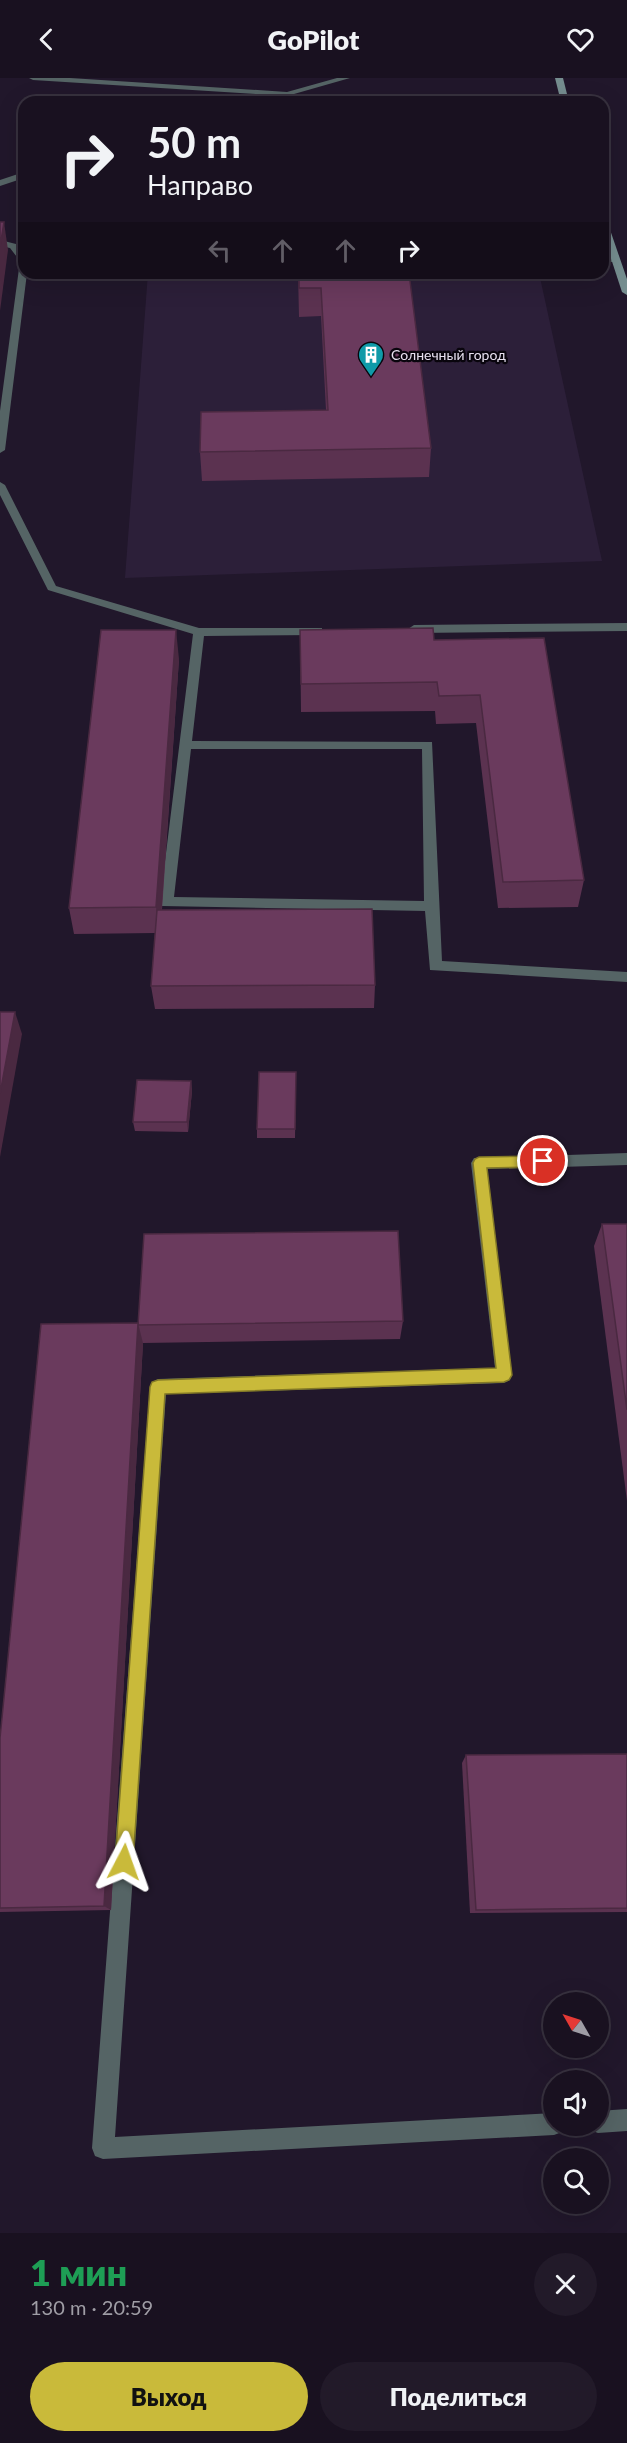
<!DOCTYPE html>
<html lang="ru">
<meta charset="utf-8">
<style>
body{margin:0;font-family:Lato,sans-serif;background:#221a29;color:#f1f3f6;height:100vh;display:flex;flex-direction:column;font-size:22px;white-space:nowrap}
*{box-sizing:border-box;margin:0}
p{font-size:20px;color:#9f9da5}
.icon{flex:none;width:33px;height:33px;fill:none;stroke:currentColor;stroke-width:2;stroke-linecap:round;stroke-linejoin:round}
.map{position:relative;height:2155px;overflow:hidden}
.panel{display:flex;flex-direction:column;background:#191120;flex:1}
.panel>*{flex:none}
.guide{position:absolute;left:18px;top:18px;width:591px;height:183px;border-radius:18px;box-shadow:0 6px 24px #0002,0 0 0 2px #37313e;background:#191120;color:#f1f3f6;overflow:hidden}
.needle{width:39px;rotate:309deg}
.controls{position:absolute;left:543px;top:1914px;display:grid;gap:12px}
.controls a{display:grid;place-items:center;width:66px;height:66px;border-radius:50%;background:#191120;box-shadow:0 6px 24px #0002,0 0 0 2px #37313e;font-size:30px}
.pin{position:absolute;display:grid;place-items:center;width:51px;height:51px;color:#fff;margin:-26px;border:3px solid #fff;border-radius:50%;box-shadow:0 2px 6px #0007}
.me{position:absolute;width:66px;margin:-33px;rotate:4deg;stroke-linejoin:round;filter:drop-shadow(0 0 4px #0008)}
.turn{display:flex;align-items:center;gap:21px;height:126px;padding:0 30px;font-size:27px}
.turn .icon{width:78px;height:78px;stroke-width:2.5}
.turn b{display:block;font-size:42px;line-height:51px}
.lanes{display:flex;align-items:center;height:57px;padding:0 30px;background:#0003;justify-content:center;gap:30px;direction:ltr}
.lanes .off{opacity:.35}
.round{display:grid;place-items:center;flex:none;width:63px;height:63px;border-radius:32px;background:#221a29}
.summary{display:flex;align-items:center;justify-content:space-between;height:102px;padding:0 30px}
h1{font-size:36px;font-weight:800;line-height:45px;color:#1e9e55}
.action{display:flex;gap:12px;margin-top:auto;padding:12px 30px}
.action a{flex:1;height:69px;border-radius:36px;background:#c9ba3a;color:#111;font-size:24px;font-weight:800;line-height:69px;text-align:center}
.action a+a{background:#221a29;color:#f1f3f6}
header{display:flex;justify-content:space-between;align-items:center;height:78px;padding:0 30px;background:#191120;font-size:27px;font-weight:800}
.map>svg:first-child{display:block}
</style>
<header><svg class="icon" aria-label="back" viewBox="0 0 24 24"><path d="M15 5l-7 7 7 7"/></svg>GoPilot<svg class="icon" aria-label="heart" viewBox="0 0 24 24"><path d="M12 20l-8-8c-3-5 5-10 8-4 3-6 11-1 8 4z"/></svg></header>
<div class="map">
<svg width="627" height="2155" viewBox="0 0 627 2155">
<rect width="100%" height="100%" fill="#21172b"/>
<path fill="#2c1f39" d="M148,195H539L602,483L125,500Z"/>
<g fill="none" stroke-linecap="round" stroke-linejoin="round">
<g fill="#556465" fill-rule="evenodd">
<path d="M287,14L291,16L290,18L269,24H257Z"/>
<path d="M24,94V100L0,108V102Z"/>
<path d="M0,162L16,166L24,177V195H27L5,372L0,375V333L20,183L10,170L0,168Z"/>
<path d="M603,178H615L619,181L615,184H603Z"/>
<path d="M0,404L5,407L56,508L199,550H322V556L318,557L204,558L192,663L432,664L442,883L627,894V904L430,892L425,833L162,828L160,824L193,556L48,512L0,417ZM191,671H422L424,823L174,819Z"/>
<path d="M627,545V553L414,555L408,551L414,547Z"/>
<path d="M627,1075V1087L487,1091L512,1297L510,1302L504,1305L166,1316L115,2059L554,2035V2048H564L562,2054L554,2057L103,2081L95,2078L92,2070L150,1309L152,1304L158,1301L495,1290L471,1085L474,1080Z"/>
<path d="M627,2031V2053L598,2055L590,2052L589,2048H598V2033Z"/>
</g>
<path fill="#556465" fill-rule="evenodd" d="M29,0H70L287,14L337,0H350L287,18L33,2Z"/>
<g fill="#758d8f" fill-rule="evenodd">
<path d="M555,0H563L569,24H561Z"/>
<path d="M603,140L607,143L627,201V217L622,214L603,156Z"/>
</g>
</g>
<g fill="#5b3250">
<path d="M298,195H409L431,370L429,399L202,403L200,374L326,332L321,238L299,239Z"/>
<path d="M300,552L434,562L544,560L584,802L578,829L498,830L476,645L436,646L435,633L301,634Z"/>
<path d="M179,581L162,832L375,907L374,930L155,931L151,908L155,855L74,856L69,830Z"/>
<path d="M191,1003L192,1013L188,1054L135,1053L133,1044Z"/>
<path d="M296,1003L295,1060H257V1051Z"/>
<path d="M602,1146H627V1423L594,1168Z"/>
<path d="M403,1243L400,1261L143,1265L111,1832L0,1834V1660L41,1246Z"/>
<path d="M627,1676V1834L470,1835L462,1685L466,1677Z"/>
</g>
<g fill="#4a2941">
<path d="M4,144L8,172L0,233V169Z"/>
<path d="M176,552L179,581L160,855L156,829Z"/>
<path d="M15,934L22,956L0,1079V1016Z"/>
<path d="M191,1003L192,1013L188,1054L187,1044Z"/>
<path d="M138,1245L143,1265L111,1832L104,1828Z"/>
</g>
<g fill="#6a3a5d" stroke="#4a2941" stroke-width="1.5">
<path d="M0,144H4L0,169Z"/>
<path d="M299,195H409L431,370L200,374L201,334L328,332L321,210H299Z"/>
<path d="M433,550L434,562L544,560L584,802L503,804L480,617L439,618L437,604L301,606L300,552Z"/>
<path d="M101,552H176L156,829L69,830Z"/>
<path d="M372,831L375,907L151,908L157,832Z"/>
<path d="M0,934H15L0,1016Z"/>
<path d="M259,994H296L295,1051H257Z"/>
<path d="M137,1002L191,1003L187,1044H133Z"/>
<path d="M602,1146H627V1332Z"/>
<path d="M398,1153L403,1243L138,1247L144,1156Z"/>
<path d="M138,1245L104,1828L0,1830V1660L41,1246Z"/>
<path d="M627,1676V1830L476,1832L466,1677Z"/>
</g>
<path fill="#c9ba3a" stroke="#837926" stroke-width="1.5" d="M543,1078L548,1079L550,1083L548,1088L543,1089L487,1090L512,1297L509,1302L504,1304L165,1316L133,1784L130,1791L124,1793L117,1791L115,1784L150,1309L152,1304L158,1302L496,1290L473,1085L475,1081L479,1079Z"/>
<defs>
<symbol id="building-pin" viewBox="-11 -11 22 30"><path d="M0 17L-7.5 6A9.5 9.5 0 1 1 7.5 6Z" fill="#0f9aa8" stroke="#09050d"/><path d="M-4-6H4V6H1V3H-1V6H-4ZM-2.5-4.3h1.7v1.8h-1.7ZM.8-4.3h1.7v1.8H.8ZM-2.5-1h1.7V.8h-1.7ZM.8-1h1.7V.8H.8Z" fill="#fff"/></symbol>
</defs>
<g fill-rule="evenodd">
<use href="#building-pin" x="356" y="262" width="30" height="40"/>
</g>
<g text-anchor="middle" stroke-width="4.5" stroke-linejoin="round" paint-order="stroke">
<g font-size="14" fill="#e8e1f0" stroke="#09050d" text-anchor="start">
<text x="391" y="282">Солнечный город</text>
</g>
</g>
</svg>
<div class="controls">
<a><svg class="needle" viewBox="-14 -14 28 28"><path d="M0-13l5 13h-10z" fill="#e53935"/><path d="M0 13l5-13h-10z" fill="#9f9da5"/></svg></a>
<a><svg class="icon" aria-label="sound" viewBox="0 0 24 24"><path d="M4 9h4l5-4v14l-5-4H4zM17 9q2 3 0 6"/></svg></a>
<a><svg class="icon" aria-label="search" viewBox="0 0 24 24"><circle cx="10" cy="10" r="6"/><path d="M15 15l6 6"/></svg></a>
</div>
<div class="pin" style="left:543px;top:1083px;background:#d93025"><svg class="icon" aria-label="arrive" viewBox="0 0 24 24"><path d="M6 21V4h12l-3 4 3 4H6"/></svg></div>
<svg class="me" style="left:124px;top:1784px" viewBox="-20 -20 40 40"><path d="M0-17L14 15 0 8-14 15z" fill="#c9ba3a" stroke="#fff" stroke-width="4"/></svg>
<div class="guide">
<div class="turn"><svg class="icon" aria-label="right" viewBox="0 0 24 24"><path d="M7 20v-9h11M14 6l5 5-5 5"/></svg><div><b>50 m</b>Направо</div></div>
<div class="lanes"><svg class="icon off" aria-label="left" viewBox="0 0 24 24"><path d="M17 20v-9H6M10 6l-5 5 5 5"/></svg><svg class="icon off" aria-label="ahead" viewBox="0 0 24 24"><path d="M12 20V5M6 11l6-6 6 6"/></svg><svg class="icon off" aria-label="ahead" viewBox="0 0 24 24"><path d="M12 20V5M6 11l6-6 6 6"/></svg><svg class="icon" aria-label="right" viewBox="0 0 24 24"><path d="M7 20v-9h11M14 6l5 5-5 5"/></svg></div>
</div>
</div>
<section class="panel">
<div class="summary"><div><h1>1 мин</h1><p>130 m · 20:59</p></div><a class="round"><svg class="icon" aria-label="close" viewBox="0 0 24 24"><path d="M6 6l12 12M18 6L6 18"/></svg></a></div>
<div class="action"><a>Выход</a><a>Поделиться</a></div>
</section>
